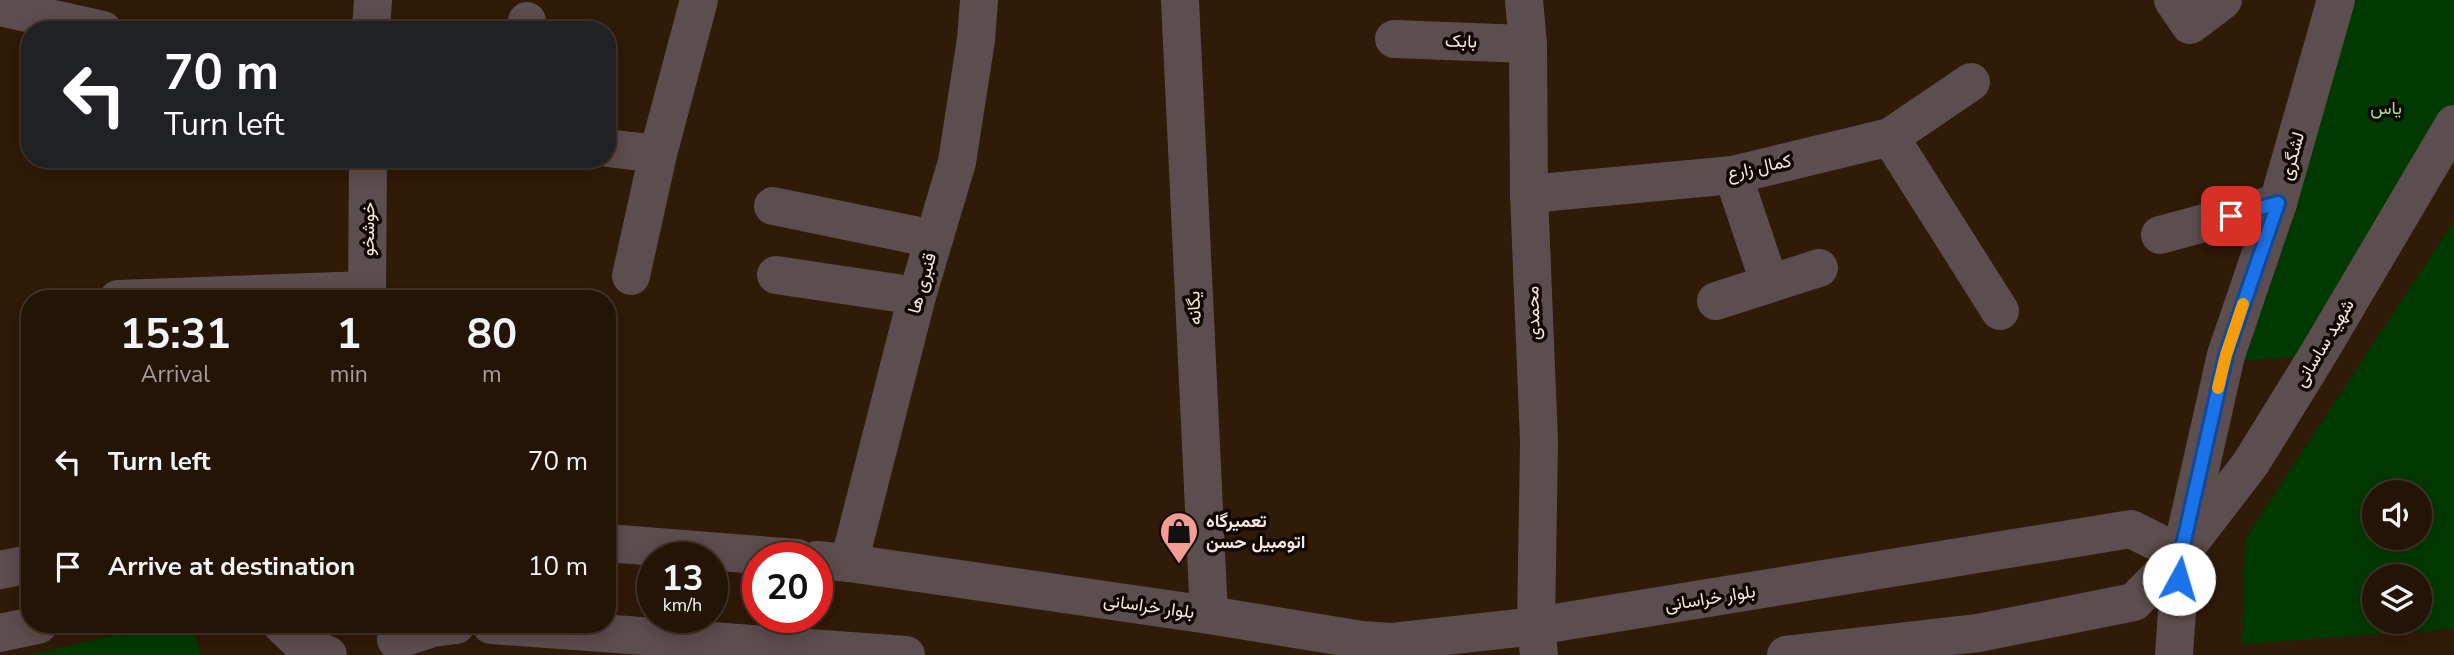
<!DOCTYPE html>
<meta charset="utf-8">
<style>
body{margin:0;font-family:"Nunito Sans",Vazirmatn,sans-serif;background:#2c1d10;color:#f1f3f6;height:100vh;display:flex;flex-direction:column;font-size:26px;white-space:nowrap}
*{box-sizing:border-box;margin:0}
p{font-size:23px;color:#a39e9b}
.icon{flex:none;width:38px;height:38px;fill:none;stroke:currentColor;stroke-width:2;stroke-linecap:round;stroke-linejoin:round}
.map{position:relative;flex:1;overflow:hidden}
.drawer{position:absolute;left:21px;top:290px;width:595px;height:343px;display:flex;flex-direction:column;background:#241406;border-radius:28px;box-shadow:0 4px 18px #0003,0 0 0 2px #413328}
.drawer>*{flex:none}
.banner{position:absolute;left:21px;top:21px;width:595px;height:147px;border-radius:28px;box-shadow:0 4px 18px #0003,0 0 0 2px #413328;background:#202124;color:#fff;overflow:hidden}
.controls{position:absolute;left:2362px;top:480px;display:grid;gap:14px}
.controls a{display:grid;place-items:center;width:70px;height:70px;border-radius:50%;background:#241406;box-shadow:0 4px 18px #0003,0 0 0 2px #413328;font-size:35px}
.speed{position:absolute;left:637px;top:542px;display:flex;gap:14px;font-size:35px;font-weight:700;text-align:center}
.speed>*{display:grid;place-content:center;width:91px;height:91px;border-radius:50%;background:#241406;box-shadow:0 4px 18px #0003,0 0 0 2px #413328;line-height:1}
.speed small{font-size:18px;font-weight:400}
.speed .limit{border:10px solid #d22;background:#fff;color:#111}
.pin{position:absolute;display:grid;place-items:center;width:60px;height:60px;color:#fff;margin:-30px;border-radius:14px;box-shadow:0 4px 10px #0006}
.me{position:absolute;width:77px;margin:-38px;rotate:6deg;stroke-linejoin:round;filter:drop-shadow(0 0 5px #0008)}
.turn{display:flex;align-items:center;gap:24px;height:147px;padding:0 28px;font-size:32px}
.turn .icon{width:91px;height:91px;stroke-width:2.5}
.turn b{display:block;font-size:49px;line-height:60px}
.eta{display:flex;justify-content:space-evenly;align-items:center;height:119px;text-align:center}
.eta b{font-size:42px;font-weight:700;line-height:49px}
ul{padding:0;list-style:none}
li{display:flex;align-items:center;gap:21px;height:105px;padding:0 28px}
li div{flex:1}
li b{display:block;font-size:26px}
li em{font-style:normal}
.map>svg:first-child{display:block}
</style>
<div class="map">
<svg width="2454" height="655" viewBox="0 0 2454 655">
<rect width="100%" height="100%" fill="#301a08"/>
<g fill="#003901" fill-rule="evenodd">
<path d="M2357,0H2454V124L2317,356L2246,360L2226,355L2278,203Z"/>
<path d="M2454,221V629L2242,644L2245,539ZM2375,492H2420V537H2375ZM2375,576H2420V621H2375Z"/>
<path d="M158,625H191L202,655H29Z"/>
</g>
<g fill="none" stroke-linecap="round" stroke-linejoin="round">
<g stroke="#5c4d4e" stroke-width="38">
<path d="M1180,0L1209,615"/>
<path d="M1524,0L1528,44L1529,194L1539,441L1536,626L1539,655"/>
<path d="M2173,0L2190,25L2223,0"/>
<path d="M0,7L103,30"/>
<path d="M371,30L373,0"/>
<path d="M525,30L527,21"/>
<path d="M1394,39L1528,44"/>
<path d="M1890,137L2000,311"/>
<path d="M607,148L658,154"/>
<path d="M1733,175L1769,282"/>
<path d="M1529,194L1733,175L1890,137L1971,82"/>
<path d="M773,206L934,239"/>
<path d="M2160,235L2278,203"/>
<path d="M776,275L917,296"/>
<path d="M631,276L658,154L699,0"/>
<path d="M118,299L367,290"/>
<path d="M367,299L368,159"/>
<path d="M1716,301L1819,268"/>
<path d="M607,543L797,558"/>
<path d="M817,560L849,563L1209,615L1362,640L1392,642L1536,626L2131,529L2181,554"/>
<path d="M849,563L917,296L957,162L976,40L979,0"/>
<path d="M0,570L30,564"/>
<path d="M282,625L302,644L328,655"/>
<path d="M491,625L906,655"/>
<path d="M0,633L38,625"/>
<path d="M396,640L433,628L456,625"/>
<path d="M1786,655L1978,633L2134,602L2181,554L2251,463L2317,356L2454,124"/>
<path d="M2174,655L2181,554L2226,355L2278,203L2336,0"/>
</g>
</g>
<g fill="none" stroke-linecap="round" stroke-linejoin="round">
<defs>
<path id="route" d="M2179,579L2181,554L2226,355L2278,203L2231,216"/>
</defs>
<use href="#route" stroke="#114b97" stroke-width="18"/>
<use href="#route" stroke="#1a73e8" stroke-width="12"/>
<path stroke="#f59e0b" stroke-width="12" d="M2218,388L2226,355L2243,304"/>
</g>
<defs>
<symbol id="shop-pin" viewBox="-11 -11 22 30"><path d="M0 17L-7.5 6A9.5 9.5 0 1 1 7.5 6Z" fill="#f59c94" stroke="#110803"/><path d="M-5-2.5h2.3a2.7 3.5 0 0 1 5.4 0H5L5.5 6h-11ZM-1.5-2.5h3a1.5 2.3 0 0 0-3 0Z" fill="#111"/></symbol>
</defs>
<g fill-rule="evenodd">
<use href="#shop-pin" x="1157" y="509" width="44" height="60"/>
</g>
<g text-anchor="middle" stroke-width="7" stroke-linejoin="round" paint-order="stroke">
<g font-size="18" fill="#f7e8dd" stroke="#110803">
<text transform="translate(1461 41) rotate(2)" y="6">بابک</text>
<text transform="translate(2292 156) rotate(-74)" y="6">لشگری</text>
<text transform="translate(1759 167) rotate(-12)" y="6">کمال زارع</text>
<text transform="translate(368 229) rotate(-89)" y="6">خوشخو</text>
<text transform="translate(922 283) rotate(-74)" y="6">قنبری ها</text>
<text transform="translate(1194 308) rotate(-93)" y="6">یگانه</text>
<text transform="translate(1533 313) rotate(-92)" y="6">محمدی</text>
<text transform="translate(2324 343) rotate(-59)" y="6">شهید ساسانی</text>
<text transform="translate(1710 598) rotate(-9)" y="6">بلوار خراسانی</text>
<text transform="translate(1149 606) rotate(8)" y="6">بلوار خراسانی</text>
</g>
<g font-size="18" fill="#96e48f" stroke="#110803">
<text x="2386" y="114">یاس</text>
</g>
<g font-size="18" font-weight="bold" fill="#f7e8dd" stroke="#110803" text-anchor="start">
<text x="1206" y="527">تعمیرگاه<tspan x="1206" dy="21">اتومبیل حسن</tspan></text>
</g>
</g>
</svg>
<div class="controls">
<a><svg class="icon" aria-label="sound" viewBox="0 0 24 24"><path d="M4 9h4l5-4v14l-5-4H4zM17 9q2 3 0 6"/></svg></a>
<a><svg class="icon" aria-label="layers" viewBox="0 0 24 24"><path d="M12 4l9 5-9 5-9-5zM3 14l9 5 9-5"/></svg></a>
</div>
<div class="speed"><div>13<small>km/h</small></div><div class="limit">20</div></div>
<div class="pin" style="left:2231px;top:216px;background:#d93025"><svg class="icon" aria-label="arrive" viewBox="0 0 24 24"><path d="M6 21V4h12l-3 4 3 4H6"/></svg></div>
<svg class="me" style="left:2179px;top:579px" viewBox="-20 -20 40 40"><circle r="19" fill="#fff"/><path d="M0-13L10 11 0 6-10 11z" fill="#1a73e8"/></svg>
<div class="banner">
<div class="turn"><svg class="icon" aria-label="left" viewBox="0 0 24 24"><path d="M17 20v-9H6M10 6l-5 5 5 5"/></svg><div><b>70 m</b>Turn left</div></div>
</div>
<section class="drawer">
<div class="eta">
<div><b>15:31</b><p>Arrival</p></div>
<div><b>1</b><p>min</p></div>
<div><b>80</b><p>m</p></div>
</div>
<ul>
<li><svg class="icon" aria-label="left" viewBox="0 0 24 24"><path d="M17 20v-9H6M10 6l-5 5 5 5"/></svg><div><b>Turn left</b></div><em>70 m</em></li>
<li><svg class="icon" aria-label="arrive" viewBox="0 0 24 24"><path d="M6 21V4h12l-3 4 3 4H6"/></svg><div><b>Arrive at destination</b></div><em>10 m</em></li>
</ul>
</section>
</div>
